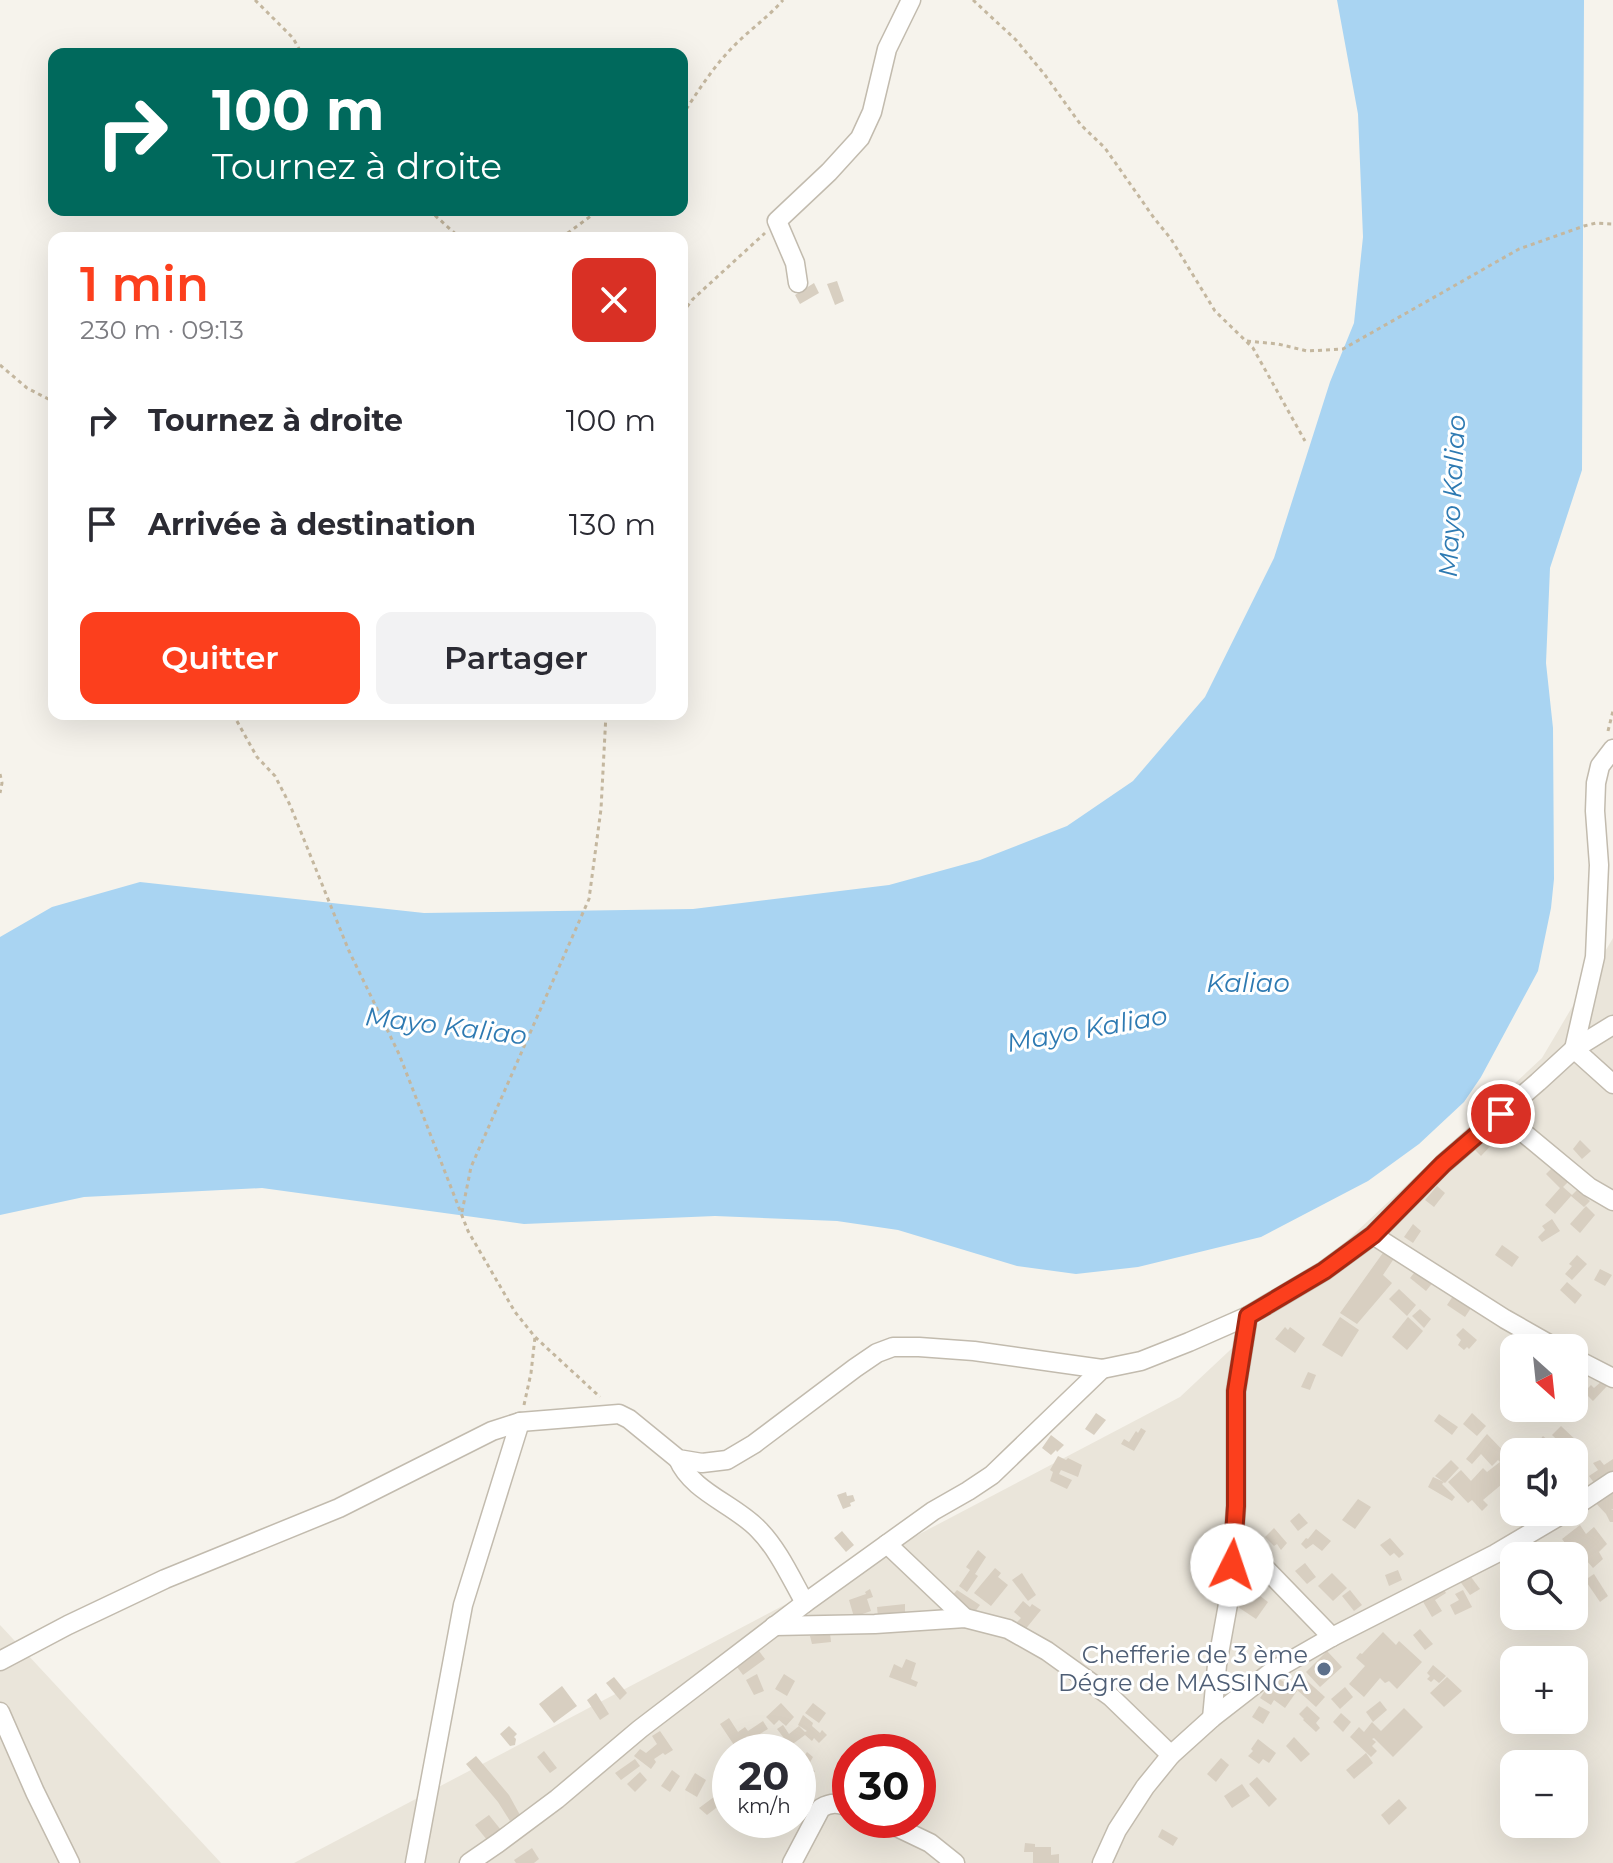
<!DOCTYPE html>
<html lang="fr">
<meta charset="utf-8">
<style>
body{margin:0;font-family:Montserrat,sans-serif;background:#f2f2f3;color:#2b2b33;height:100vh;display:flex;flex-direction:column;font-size:30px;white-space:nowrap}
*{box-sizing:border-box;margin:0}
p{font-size:26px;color:#7c7c81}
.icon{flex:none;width:44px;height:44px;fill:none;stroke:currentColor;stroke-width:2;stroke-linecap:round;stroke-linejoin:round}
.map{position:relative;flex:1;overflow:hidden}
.drawer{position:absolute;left:48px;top:232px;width:640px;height:488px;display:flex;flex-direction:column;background:#fff;border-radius:16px;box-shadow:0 8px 32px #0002}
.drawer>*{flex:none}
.banner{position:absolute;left:48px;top:48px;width:640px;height:168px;border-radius:16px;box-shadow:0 8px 32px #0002;background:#00695c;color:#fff;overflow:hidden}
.needle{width:52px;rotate:153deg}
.controls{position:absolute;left:1500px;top:1334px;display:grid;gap:16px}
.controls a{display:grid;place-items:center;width:88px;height:88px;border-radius:16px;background:#fff;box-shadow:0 8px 32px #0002;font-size:40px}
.speed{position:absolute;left:712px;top:1734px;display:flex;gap:16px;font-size:40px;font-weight:700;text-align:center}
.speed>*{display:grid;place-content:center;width:104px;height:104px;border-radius:50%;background:#fff;box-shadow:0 8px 32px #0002;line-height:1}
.speed small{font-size:20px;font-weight:400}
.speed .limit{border:12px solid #d22;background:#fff;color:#111}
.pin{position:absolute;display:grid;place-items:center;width:68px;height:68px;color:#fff;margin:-34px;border:4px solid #fff;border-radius:50%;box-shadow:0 2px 8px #0007}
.me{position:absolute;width:88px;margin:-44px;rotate:4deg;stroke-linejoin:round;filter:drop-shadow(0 0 6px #0008)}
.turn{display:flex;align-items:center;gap:28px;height:168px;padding:0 32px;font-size:36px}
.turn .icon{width:104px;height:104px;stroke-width:2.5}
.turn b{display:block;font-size:56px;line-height:68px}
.round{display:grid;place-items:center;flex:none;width:84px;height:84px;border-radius:16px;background:#f2f2f3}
.headline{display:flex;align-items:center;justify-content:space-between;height:136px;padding:0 32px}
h1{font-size:48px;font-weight:600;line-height:60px;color:#fc3f1d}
.cta{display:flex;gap:16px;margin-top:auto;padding:16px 32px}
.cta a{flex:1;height:92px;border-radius:16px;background:#fc3f1d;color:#fff;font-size:32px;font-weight:600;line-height:92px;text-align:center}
.cta a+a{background:#f2f2f3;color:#2b2b33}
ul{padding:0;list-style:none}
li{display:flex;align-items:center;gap:24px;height:104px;padding:0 32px}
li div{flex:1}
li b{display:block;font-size:30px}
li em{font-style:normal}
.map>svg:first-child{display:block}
</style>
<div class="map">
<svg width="1613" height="1863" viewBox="0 0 1613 1863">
<rect width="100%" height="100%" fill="#f6f3ec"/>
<g fill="#eae5da" fill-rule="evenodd">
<path d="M1613,938V1863H294L1180,1397L1542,1058ZM1514,1348H1574V1408H1514ZM1514,1452H1574V1512H1514ZM1514,1556H1574V1616H1514ZM1514,1660H1574V1720H1514ZM730,1752H798V1820H730ZM850,1752H918V1820H850ZM1514,1764H1574V1824H1514Z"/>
<path d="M0,1625L221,1863H0Z"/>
</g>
<path fill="#a9d4f2" d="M1337,0H1584L1582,470L1550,568L1546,663L1553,728L1554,879L1551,908L1538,971L1481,1077L1464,1102L1419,1144L1368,1181L1261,1237L1138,1267L1076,1274L1017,1266L898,1230L837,1221L715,1216L524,1224L262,1188L84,1197L0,1215V937L52,907L140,882L424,913L693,909L889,885L980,860L1067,826L1133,781L1205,697L1274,558L1330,382L1354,323L1363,237L1358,114Z"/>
<g fill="#d8cfc1">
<path d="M837,281L844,301L835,305L827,284Z"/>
<path d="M814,283L819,293L800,304L795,295Z"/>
<path d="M1486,1132L1495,1141L1481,1156L1472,1147Z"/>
<path d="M1580,1140L1591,1151L1582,1159L1573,1149Z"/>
<path d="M1554,1166L1569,1181L1563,1187L1572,1195L1578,1189L1590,1201L1584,1207L1571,1196L1555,1214L1545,1205L1560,1188L1546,1174Z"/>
<path d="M1437,1186L1445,1193L1434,1207L1425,1200Z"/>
<path d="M1586,1206L1595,1215L1580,1233L1570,1224Z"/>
<path d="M1552,1219L1560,1231L1542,1242L1538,1237L1545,1230L1542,1226Z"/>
<path d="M1413,1224L1421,1231L1413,1243L1404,1237Z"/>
<path d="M1502,1245L1519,1257L1512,1267L1495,1255Z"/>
<path d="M1385,1250L1395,1257L1383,1275L1392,1283L1357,1324L1340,1313Z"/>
<path d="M1577,1255L1587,1264L1572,1280L1565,1274L1572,1266L1569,1264Z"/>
<path d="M1418,1268L1434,1281L1426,1291L1410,1278Z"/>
<path d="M1600,1269L1612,1275L1605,1286L1594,1280Z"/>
<path d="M1567,1282L1582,1295L1575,1304L1560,1290Z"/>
<path d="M1399,1289L1416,1305L1407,1316L1389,1299Z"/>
<path d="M1453,1296L1471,1308L1465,1317L1447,1305Z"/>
<path d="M1420,1309L1431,1319L1424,1328L1412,1316Z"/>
<path d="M1340,1317L1359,1330L1342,1357L1322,1345Z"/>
<path d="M1408,1317L1423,1331L1407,1350L1392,1337Z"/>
<path d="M1285,1327L1288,1330L1290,1327L1305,1338L1295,1353L1275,1339Z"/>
<path d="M1463,1328L1477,1340L1469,1349L1467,1347L1464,1350L1458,1345L1461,1340L1456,1335Z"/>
<path d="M1308,1372L1316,1375L1310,1390L1301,1387Z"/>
<path d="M1603,1380L1608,1385L1593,1401L1584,1392L1591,1385L1594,1388Z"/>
<path d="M1096,1413L1106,1420L1094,1435L1085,1429Z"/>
<path d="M1472,1413L1486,1426L1477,1436L1463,1424Z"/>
<path d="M1439,1414L1458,1427L1452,1435L1434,1421Z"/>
<path d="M1561,1426L1579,1443L1570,1452L1552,1435Z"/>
<path d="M1141,1428L1146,1431L1134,1451L1121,1444L1124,1439L1129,1442L1136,1431L1138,1433Z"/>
<path d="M1487,1434L1511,1459L1507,1463L1514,1470V1474L1483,1500L1488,1505L1482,1511L1472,1500L1468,1503L1448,1482L1461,1470L1471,1481L1483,1468L1487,1472L1500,1462L1498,1460L1492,1466L1481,1454L1472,1464L1466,1459Z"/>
<path d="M1051,1435L1064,1445L1057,1452L1056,1450L1051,1455L1042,1448Z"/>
<path d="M1543,1436L1561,1452H1546L1537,1443Z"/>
<path d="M1058,1456L1066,1460L1068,1458L1082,1465L1078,1477L1061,1470L1059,1474L1072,1480L1067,1489L1050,1481L1053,1472L1050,1470Z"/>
<path d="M1613,1459V1471L1595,1484L1589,1476L1598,1470L1593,1463L1600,1460L1604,1465Z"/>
<path d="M1451,1460L1459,1468L1445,1483L1435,1476Z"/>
<path d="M1433,1477L1444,1482L1442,1484L1455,1497L1452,1501L1428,1487Z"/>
<path d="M1610,1487L1613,1492V1509L1611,1510H1613V1522H1610L1606,1514L1592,1499Z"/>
<path d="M846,1492L847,1496L853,1495L855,1501L850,1503L851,1506L843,1509L837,1495Z"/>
<path d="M1358,1499L1371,1507L1355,1529L1342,1520Z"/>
<path d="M1299,1513L1308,1523L1298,1531L1290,1521Z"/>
<path d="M1580,1525L1586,1534L1594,1527L1607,1544L1599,1552L1603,1559L1593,1568L1587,1561L1582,1565L1562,1539Z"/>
<path d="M1274,1528L1287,1543L1281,1550L1277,1544L1274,1546L1265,1537Z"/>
<path d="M1316,1529L1331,1541L1322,1551L1313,1544L1306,1549L1301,1544L1306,1538L1308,1539Z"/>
<path d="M842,1531L854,1545L846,1552L834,1538Z"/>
<path d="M1390,1538L1404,1554L1399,1558L1394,1553L1390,1556L1380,1545Z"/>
<path d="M978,1550L986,1557L975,1574L978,1576L967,1592L959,1586L970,1570L966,1567Z"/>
<path d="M1305,1563L1316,1577L1307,1584L1295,1571Z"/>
<path d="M995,1568L1001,1573L998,1577L1008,1585L991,1606L974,1593Z"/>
<path d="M1398,1570L1402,1580L1389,1586L1385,1575Z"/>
<path d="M1022,1573L1036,1595L1028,1601L1012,1580Z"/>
<path d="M1332,1573L1347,1588L1333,1601L1318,1586Z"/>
<path d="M1468,1573L1480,1589L1470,1595L1459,1580Z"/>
<path d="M1594,1574L1608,1596L1600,1602L1585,1580Z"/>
<path d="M1442,1586L1446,1593L1435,1600L1442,1611L1432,1617L1422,1600Z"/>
<path d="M870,1589L873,1597L867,1599L871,1611L854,1617L849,1600L866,1594L865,1592Z"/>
<path d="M1251,1589L1268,1602L1256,1619L1238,1607Z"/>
<path d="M957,1590L980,1605L974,1613L950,1598Z"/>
<path d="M1350,1590L1362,1605L1354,1611L1342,1596Z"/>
<path d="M1463,1590L1472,1607L1455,1615L1450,1605L1459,1600L1455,1594Z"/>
<path d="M1023,1601L1030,1607L1032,1604L1041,1610L1024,1631L1015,1624L1021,1618L1014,1612Z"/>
<path d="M905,1604V1614L878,1617L877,1607Z"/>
<path d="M1420,1629L1433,1644L1425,1650L1413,1635Z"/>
<path d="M1383,1632L1396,1645L1399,1641L1422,1662L1397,1689L1389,1681L1385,1683L1380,1678L1364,1697L1349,1684L1365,1666L1356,1658L1360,1653L1362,1654Z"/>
<path d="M830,1633L831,1642L812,1644L810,1636Z"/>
<path d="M759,1651L765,1659L743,1675L737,1667Z"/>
<path d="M1327,1651L1342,1667L1320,1687L1306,1672Z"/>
<path d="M906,1659L916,1663L911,1679L918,1682L916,1687L889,1677L894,1664L902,1668Z"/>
<path d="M1433,1665L1446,1676L1439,1683L1434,1679L1431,1682L1427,1679L1430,1676L1427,1673Z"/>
<path d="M757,1674L764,1691L754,1695L746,1680Z"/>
<path d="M784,1674L795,1681L787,1696L775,1689Z"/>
<path d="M1275,1676L1297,1691L1285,1708L1274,1700L1271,1705L1260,1698Z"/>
<path d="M614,1677L627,1693L620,1700L606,1683Z"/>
<path d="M1447,1677L1462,1691L1444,1707L1430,1693Z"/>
<path d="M1304,1678L1325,1697L1316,1707L1295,1688Z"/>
<path d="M562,1686L577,1706L554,1723L539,1704Z"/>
<path d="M1345,1687L1353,1697L1340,1709L1331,1699Z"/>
<path d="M596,1693L609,1714L600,1720L587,1700Z"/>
<path d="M1380,1701L1387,1710L1373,1722L1366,1712Z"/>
<path d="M781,1703L794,1717L786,1726L779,1720L774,1725L766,1717Z"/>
<path d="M813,1703L826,1713L819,1723L805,1713Z"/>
<path d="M1259,1706L1270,1712L1263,1724L1252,1717Z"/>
<path d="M1307,1706L1320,1718L1316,1723L1320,1728L1316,1732L1303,1720L1304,1719L1299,1714Z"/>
<path d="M1404,1708L1423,1727L1393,1757L1374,1738L1372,1739L1376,1742L1372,1746L1377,1751L1371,1757L1350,1737L1359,1727L1364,1732L1372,1722L1381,1731Z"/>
<path d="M1341,1713L1351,1722L1343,1732L1333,1722Z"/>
<path d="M803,1715L813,1723L812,1726L820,1733L822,1730L827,1735L819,1743L814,1738L812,1741L805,1735L790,1746L777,1729L783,1725L789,1734L799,1726L805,1732L807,1731L798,1725Z"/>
<path d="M729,1718L738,1732L745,1727L748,1731L763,1721L768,1729L736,1748L720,1724Z"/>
<path d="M509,1726L517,1734L514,1737L516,1739L515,1745L510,1746L500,1734Z"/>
<path d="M660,1731L673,1750L665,1755L663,1753L654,1759L656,1762L651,1769L634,1756L640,1749L646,1753L657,1744L652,1736Z"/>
<path d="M1294,1737L1310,1754L1301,1762L1286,1746Z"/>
<path d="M1258,1739L1276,1753L1269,1763L1263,1759L1259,1764L1248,1756L1253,1751L1251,1749Z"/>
<path d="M544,1751L557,1768L550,1773L537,1757Z"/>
<path d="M807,1752L813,1757L808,1766L815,1771L809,1779L798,1771V1759L801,1761Z"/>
<path d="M1366,1753L1373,1763L1354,1779L1346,1770Z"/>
<path d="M476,1756L509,1795L520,1815L510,1821L498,1802L466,1764Z"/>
<path d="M1221,1758L1229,1765L1216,1782L1207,1774Z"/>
<path d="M635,1759L640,1766L621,1780L615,1773Z"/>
<path d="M672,1770L680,1776L670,1792L661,1786Z"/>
<path d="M640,1772L647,1780L635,1792L627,1784Z"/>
<path d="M695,1773L706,1780L697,1797L685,1790Z"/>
<path d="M1257,1777L1277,1799L1269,1807L1249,1784Z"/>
<path d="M1242,1784L1250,1796L1232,1808L1224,1796Z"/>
<path d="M726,1788L730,1797L707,1815L699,1808Z"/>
<path d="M1399,1799L1407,1808L1389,1825L1381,1815Z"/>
<path d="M489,1815L501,1830L487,1840L475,1825Z"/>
<path d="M1162,1829L1178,1838L1173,1846L1158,1837Z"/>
<path d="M1025,1843L1035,1844V1847H1051V1855L1059,1854V1863H1033V1852H1024Z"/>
<path d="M532,1848L539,1859L534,1863H516L514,1860Z"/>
</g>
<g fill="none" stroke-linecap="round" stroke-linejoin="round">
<defs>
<g id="minor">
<path d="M798,283L795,263L777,221L829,172L860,138L872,112L887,49L911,0"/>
<path d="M1574,1049L1595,957L1599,865L1595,811L1596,783L1600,766L1613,749"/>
<path d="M1574,1049L1613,1084"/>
<path d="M1501,1114L1589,1187L1613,1201"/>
<path d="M1373,1235L1505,1319L1556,1348"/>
<path d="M1574,1358L1613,1378"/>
<path d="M678,1459C692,1492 734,1504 758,1529C778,1549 791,1578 805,1603"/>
<path d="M1574,1507L1613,1481"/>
<path d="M1234,1536L1332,1637"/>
<path d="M887,1544L965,1618"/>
<path d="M774,1626L875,1624L965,1618L1008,1629L1047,1651L1111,1697L1171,1755"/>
<path d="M0,1661L68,1625L165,1579L339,1508L492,1431L520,1422L619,1414L629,1419L678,1459L702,1463L727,1460L754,1444L855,1368L877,1353L893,1347H919L974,1351L1102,1369L1141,1361L1189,1342L1248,1316L1324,1271L1373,1235L1443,1164L1538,1082L1574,1049L1613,1025"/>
<path d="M0,1712L35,1792L70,1863"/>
<path d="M1212,1718L1217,1665L1230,1593L1236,1506V1391L1248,1316"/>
<path d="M882,1820L930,1843L955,1863"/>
<path d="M415,1863L463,1605L520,1422"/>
<path d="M469,1863L498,1843L557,1799L640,1729L805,1603L933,1511L968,1491L992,1475L1102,1369"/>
<path d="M792,1863L821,1808C831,1802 838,1803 850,1807"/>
<path d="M1102,1863L1117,1830L1145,1787L1171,1755L1212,1718L1271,1672L1332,1637L1495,1554L1566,1512"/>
</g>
</defs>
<use href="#minor" stroke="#c2bbae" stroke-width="21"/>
<g stroke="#c4b79f" stroke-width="3" stroke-dasharray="4 4" stroke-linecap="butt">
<path d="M255,0L293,38L302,54"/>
<path d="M973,0L1016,40L1045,75L1081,125L1105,148L1154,218L1171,239L1215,311L1253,348L1305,441"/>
<path d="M682,116C699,89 717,61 741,39C755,26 770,15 783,0"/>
<path d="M429,210L460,238"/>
<path d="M561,238L599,210"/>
<path d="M682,313L693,299L765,233"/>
<path d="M1247,341L1278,344L1307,351L1343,349L1519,249L1584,226L1596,223L1613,224"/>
<path d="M0,365L27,388L54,402"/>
<path d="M233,714L257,757L275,776L290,805L349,951L399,1054L468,1231L515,1312L535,1337L600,1397"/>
<path d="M1608,731L1613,711"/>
<path d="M0,774L2,783L0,793"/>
<path d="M462,1212L471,1167L589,899L601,809L606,714"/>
<path d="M524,1405L531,1373L535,1337"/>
</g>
<use href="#minor" stroke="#fff" stroke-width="18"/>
</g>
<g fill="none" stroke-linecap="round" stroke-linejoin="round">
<defs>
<path id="route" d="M1232,1565L1236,1506V1391L1248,1316L1324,1271L1373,1235L1443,1164L1501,1114"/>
</defs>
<use href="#route" stroke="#a42913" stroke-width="20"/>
<use href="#route" stroke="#fc3f1d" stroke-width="14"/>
</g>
<circle fill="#5c6f8a" stroke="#fff" stroke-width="3" cx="1324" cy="1669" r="8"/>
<g text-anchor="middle" stroke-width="6" stroke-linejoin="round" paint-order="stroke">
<g font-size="24" fill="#4e5e75" stroke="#fff" text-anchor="end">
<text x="1308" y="1663">Chefferie de 3 ème<tspan x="1308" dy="28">Dégre de MASSINGA</tspan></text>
</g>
<g font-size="26" font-style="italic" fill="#2e7ab2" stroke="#fff">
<text transform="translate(1452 496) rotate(-87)" y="9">Mayo Kaliao</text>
<text x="1248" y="992">Kaliao</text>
<text transform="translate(446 1026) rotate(7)" y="9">Mayo Kaliao</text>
<text transform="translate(1087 1029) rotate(-10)" y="9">Mayo Kaliao</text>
</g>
</g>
</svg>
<div class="controls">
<a><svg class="needle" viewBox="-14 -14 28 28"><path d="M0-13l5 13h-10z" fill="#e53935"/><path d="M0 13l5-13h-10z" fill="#7c7c81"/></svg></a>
<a><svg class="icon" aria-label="sound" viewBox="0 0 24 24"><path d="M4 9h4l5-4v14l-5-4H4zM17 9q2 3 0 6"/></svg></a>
<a><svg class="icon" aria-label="search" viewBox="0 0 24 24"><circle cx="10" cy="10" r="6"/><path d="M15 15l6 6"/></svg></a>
<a>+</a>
<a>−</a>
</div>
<div class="speed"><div>20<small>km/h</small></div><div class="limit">30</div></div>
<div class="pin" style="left:1501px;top:1114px;background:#d93025"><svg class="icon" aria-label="arrive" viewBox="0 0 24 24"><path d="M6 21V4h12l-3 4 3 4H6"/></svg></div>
<svg class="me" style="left:1232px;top:1565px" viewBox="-20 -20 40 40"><circle r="19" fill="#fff"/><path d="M0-13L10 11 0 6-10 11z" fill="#fc3f1d"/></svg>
<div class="banner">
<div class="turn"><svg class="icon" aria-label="right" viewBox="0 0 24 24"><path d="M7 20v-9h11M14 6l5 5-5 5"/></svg><div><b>100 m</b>Tournez à droite</div></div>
</div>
<section class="drawer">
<div class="headline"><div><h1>1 min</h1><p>230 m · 09:13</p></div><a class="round" style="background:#d93025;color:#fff"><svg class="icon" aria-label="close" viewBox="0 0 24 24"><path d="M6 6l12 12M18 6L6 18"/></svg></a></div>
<ul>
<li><svg class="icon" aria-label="right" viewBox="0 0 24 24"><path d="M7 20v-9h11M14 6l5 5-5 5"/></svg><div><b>Tournez à droite</b></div><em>100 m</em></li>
<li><svg class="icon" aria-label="arrive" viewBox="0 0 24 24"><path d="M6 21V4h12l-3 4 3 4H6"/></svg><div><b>Arrivée à destination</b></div><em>130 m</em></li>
</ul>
<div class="cta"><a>Quitter</a><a>Partager</a></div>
</section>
</div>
